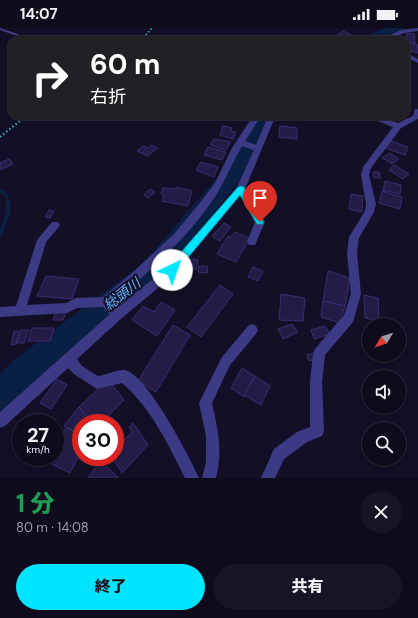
<!DOCTYPE html>
<html lang="ja">
<meta charset="utf-8">
<style>
body{margin:0;font-family:"DM Sans","Noto Sans JP",sans-serif;background:#171425;color:#f1f3f6;height:100vh;display:flex;flex-direction:column;font-size:15px;white-space:nowrap}
*{box-sizing:border-box;margin:0}
p{font-size:13px;color:#9b9ba3}
.icon{flex:none;width:22px;height:22px;fill:none;stroke:currentColor;stroke-width:2;stroke-linecap:round;stroke-linejoin:round}
.map{position:relative;height:450px;overflow:hidden}
.panel{display:flex;flex-direction:column;background:#0e0b1c;flex:1}
.panel>*{flex:none}
.banner{position:absolute;left:8px;top:8px;width:402px;height:84px;border-radius:12px;box-shadow:0 1px 3px #0004,0 0 0 1px #2e2b3b;background:#202124;color:#fff;overflow:hidden}
.needle{width:26px;rotate:231deg}
.buttons{position:absolute;left:362px;top:290px;display:grid;gap:8px}
.buttons a{display:grid;place-items:center;width:44px;height:44px;border-radius:50%;background:#0e0b1c;box-shadow:0 1px 3px #0004,0 0 0 1px #2e2b3b;font-size:20px}
.speed{position:absolute;left:12px;top:386px;display:flex;gap:8px;font-size:20px;font-weight:700;text-align:center}
.speed>*{display:grid;place-content:center;width:52px;height:52px;border-radius:50%;background:#0e0b1c;box-shadow:0 1px 3px #0004,0 0 0 1px #2e2b3b;line-height:1}
.speed small{font-size:10px;font-weight:400}
.speed .limit{border:6px solid #d22;background:#fff;color:#111}
.pin{position:absolute;display:grid;place-items:center;width:34px;height:34px;color:#fff;margin:-41px -17px;border-radius:50% 50% 50% 0;rotate:-45deg;box-shadow:0 0 4px #0007}
.pin .icon{rotate:45deg}
.me{position:absolute;width:44px;margin:-22px;rotate:42deg;stroke-linejoin:round;filter:drop-shadow(0 0 3px #0008)}
.turn{display:flex;align-items:center;gap:14px;height:84px;padding:0 16px;font-size:18px}
.turn .icon{width:52px;height:52px;stroke-width:2.5}
.turn b{display:block;font-size:28px;line-height:34px}
.round{display:grid;place-items:center;flex:none;width:42px;height:42px;border-radius:21px;background:#171425}
.headline{display:flex;align-items:center;justify-content:space-between;height:68px;padding:0 16px}
h1{font-size:24px;font-weight:800;line-height:30px;color:#1e9e55}
.cta{display:flex;gap:8px;margin-top:auto;padding:8px 16px}
.cta a{flex:1;height:46px;border-radius:24px;background:#00e5ff;color:#111;font-size:16px;font-weight:800;line-height:46px;text-align:center}
.cta a+a{background:#171425;color:#f1f3f6}
.status{display:flex;justify-content:space-between;align-items:center;height:28px;padding:0 20px;background:#0e0b1c;direction:ltr}
.status svg{height:11px;fill:currentColor}
.map>svg:first-child{display:block}
</style>
<div class="status"><b>14:07</b><svg viewBox="0 0 49 12"><path d="M0 12V9h3v3zM5 12V6h3v6zM10 12V3h3v9zM15 12V0h3v12zM26 1h20v11H26zM47 4h2v5h-2z"/></svg></div>
<div class="map">
<svg width="418" height="450" viewBox="0 0 418 450">
<rect width="100%" height="100%" fill="#130f26"/>
<g fill="none" stroke-linecap="round" stroke-linejoin="round">
<path stroke="#0a1f44" stroke-width="3" d="M0,163L5,165L9,174"/>
<path stroke="#0a1f44" stroke-width="4" d="M0,206L8,186V173"/>
<g fill="#0a1f44" fill-rule="evenodd">
<path d="M385,0H404L402,3L381,12H361L363,9Z"/>
<path d="M257,88H275L255,121L240,152L160,252L37,353L11,379L0,384V346L15,331L142,236L224,142L235,120Z"/>
</g>
</g>
<g fill="#241b47" stroke="#3b2d73">
<path d="M343,3L362,12H346L337,7Z"/>
<path d="M406,5L414,6L415,15L408,14Z"/>
<path d="M410,14L418,17V25L406,22Z"/>
<path d="M223,98L232,100L231,103L236,104L233,111L220,107Z"/>
<path d="M280,98L297,100V111L279,109Z"/>
<path d="M214,111L222,112L231,114L226,122L210,117Z"/>
<path d="M388,112L408,119L405,127L385,120Z"/>
<path d="M152,117L157,120L148,128L137,123L143,118L148,120Z"/>
<path d="M208,119L226,124L222,132L204,127Z"/>
<path d="M389,125L399,131L392,136L382,130Z"/>
<path d="M9,131L13,136L0,142V135Z"/>
<path d="M201,134L218,139L214,149L196,142Z"/>
<path d="M394,137L409,146L403,151L389,142Z"/>
<path d="M373,144H379L380,150H374Z"/>
<path d="M385,153L401,157L400,166L383,162Z"/>
<path d="M177,159L192,163L188,178L162,173L164,167L161,166L163,160L177,161Z"/>
<path d="M150,161L155,164L148,170L144,167Z"/>
<path d="M382,163L402,169L400,181L379,175Z"/>
<path d="M351,166L363,168L362,184L349,181Z"/>
<path d="M49,182L54,183L50,190L45,189Z"/>
<path d="M224,195L231,199L220,213L212,208Z"/>
<path d="M235,204L250,210L236,234L217,226L228,208L231,209Z"/>
<path d="M190,231H194L192,240H187Z"/>
<path d="M194,231L198,232L196,242L193,241Z"/>
<path d="M199,238L208,239L207,245L198,244Z"/>
<path d="M253,239L263,243L258,253L248,249Z"/>
<path d="M328,243L350,250L345,278L323,273Z"/>
<path d="M46,248L79,251L72,271L37,268Z"/>
<path d="M220,257L233,266L201,309L187,299Z"/>
<path d="M281,266L305,270L303,293L279,292Z"/>
<path d="M364,267L378,270L379,293L365,290Z"/>
<path d="M323,273L345,278L340,295L321,289Z"/>
<path d="M161,274L175,282L157,308L132,292L143,278L154,284Z"/>
<path d="M56,283H66L63,292H53Z"/>
<path d="M292,296L298,304L283,311L278,301Z"/>
<path d="M173,297L190,307L156,364L138,353Z"/>
<path d="M325,298L330,306L314,311L311,302Z"/>
<path d="M32,300H54L50,313H28Z"/>
<path d="M21,302H29L24,315H17Z"/>
<path d="M14,303H19L16,316L11,317Z"/>
<path d="M307,326H316L317,333L308,332Z"/>
<path d="M242,340L255,348L244,369L231,360Z"/>
<path d="M255,348L270,358L261,377L244,367Z"/>
<path d="M57,351L67,357L51,381L40,375Z"/>
<path d="M108,352L124,372L101,395H91L79,379Z"/>
<path d="M79,379L91,395H81V407L64,398Z"/>
<path d="M133,395L148,417L122,445L112,429H115V410L117,408L121,415L132,404L129,399Z"/>
<path d="M66,400L81,407V423L70,445L48,434L51,429H55V421Z"/>
<path d="M100,433L119,450H88Z"/>
</g>
<g fill="none" stroke-linecap="round" stroke-linejoin="round">
<path stroke="#2fb8b0" stroke-width="1.5" stroke-dasharray="1.5 2" stroke-linecap="butt" d="M141,12L152,0"/>
<path stroke="#2fb8b0" stroke-width="2" stroke-dasharray="1.5 2.5" stroke-linecap="butt" d="M0,109L26,88"/>
<path fill="#3d3a85" fill-rule="evenodd" d="M0,0L18,6L19,7L17,8L0,2Z"/>
<g fill="#3d3a85" fill-rule="evenodd">
<path d="M418,0V3L404,5L388,12H380L401,2Z"/>
<path d="M406,25L418,31V35L406,29Z"/>
<path d="M415,81H418V91L401,100L371,140L369,147L376,176L374,184L359,210L357,225L361,266L353,294L325,327L322,354L324,403L322,408L307,414L284,431L275,450H261L274,421L297,404L310,399V354L313,325L315,321L344,287L351,266L347,225L349,209L365,183L366,176L361,147L363,139L393,99L365,88H376L398,95L413,88Z"/>
<path d="M253,88H261L245,113L256,117L266,93L271,88H279L273,94L245,161L265,194L255,217H249L247,214L255,194L240,168L176,245L122,290L77,331L82,338L98,348C106,347 118,341 125,342C147,347 190,429 199,450H185C168,416 151,380 122,355L97,361L74,346L68,340L5,398L0,400V384L110,286L103,279L77,280L67,285L0,289V279L16,278L37,212L52,194H58L60,197L58,200L46,214L27,277L66,275L76,270L103,269L131,246L174,206L199,176L215,155L232,120ZM242,118L254,122L237,159L197,208L168,239L118,279L113,274C152,242 191,207 218,164C227,149 233,133 242,118Z"/>
<path d="M252,296L256,298L258,302L256,306L230,337L212,375C218,403 223,422 216,450H202L206,434V408L199,375L222,329L248,298Z"/>
</g>
</g>
<path fill="#00e5ff" stroke="#0095a6" d="M241,158L244,159L263,192V196H257L240,167L175,245H168V239L238,159Z"/>
<g text-anchor="middle" stroke-width="4" stroke-linejoin="round" paint-order="stroke">
<g font-size="14" font-style="italic" fill="#62b6ff" stroke="#130f26">
<text transform="translate(122 266) rotate(-38)" y="5">総頭川</text>
</g>
</g>
</svg>
<div class="buttons">
<a><svg class="needle" viewBox="-14 -14 28 28"><path d="M0-13l5 13h-10z" fill="#e53935"/><path d="M0 13l5-13h-10z" fill="#9b9ba3"/></svg></a>
<a><svg class="icon" aria-label="sound" viewBox="0 0 24 24"><path d="M4 9h4l5-4v14l-5-4H4zM17 9q2 3 0 6"/></svg></a>
<a><svg class="icon" aria-label="search" viewBox="0 0 24 24"><circle cx="10" cy="10" r="6"/><path d="M15 15l6 6"/></svg></a>
</div>
<div class="speed"><div>27<small>km/h</small></div><div class="limit">30</div></div>
<div class="pin" style="left:260px;top:194px;background:#d93025"><svg class="icon" aria-label="arrive" viewBox="0 0 24 24"><path d="M6 21V4h12l-3 4 3 4H6"/></svg></div>
<svg class="me" style="left:172px;top:242px" viewBox="-20 -20 40 40"><circle r="19" fill="#fff"/><path d="M0-13L10 11 0 6-10 11z" fill="#00e5ff"/></svg>
<div class="banner">
<div class="turn"><svg class="icon" aria-label="right" viewBox="0 0 24 24"><path d="M7 20v-9h11M14 6l5 5-5 5"/></svg><div><b>60 m</b>右折</div></div>
</div>
</div>
<section class="panel">
<div class="headline"><div><h1>1 分</h1><p>80 m · 14:08</p></div><a class="round"><svg class="icon" aria-label="close" viewBox="0 0 24 24"><path d="M6 6l12 12M18 6L6 18"/></svg></a></div>
<div class="cta"><a>終了</a><a>共有</a></div>
</section>
